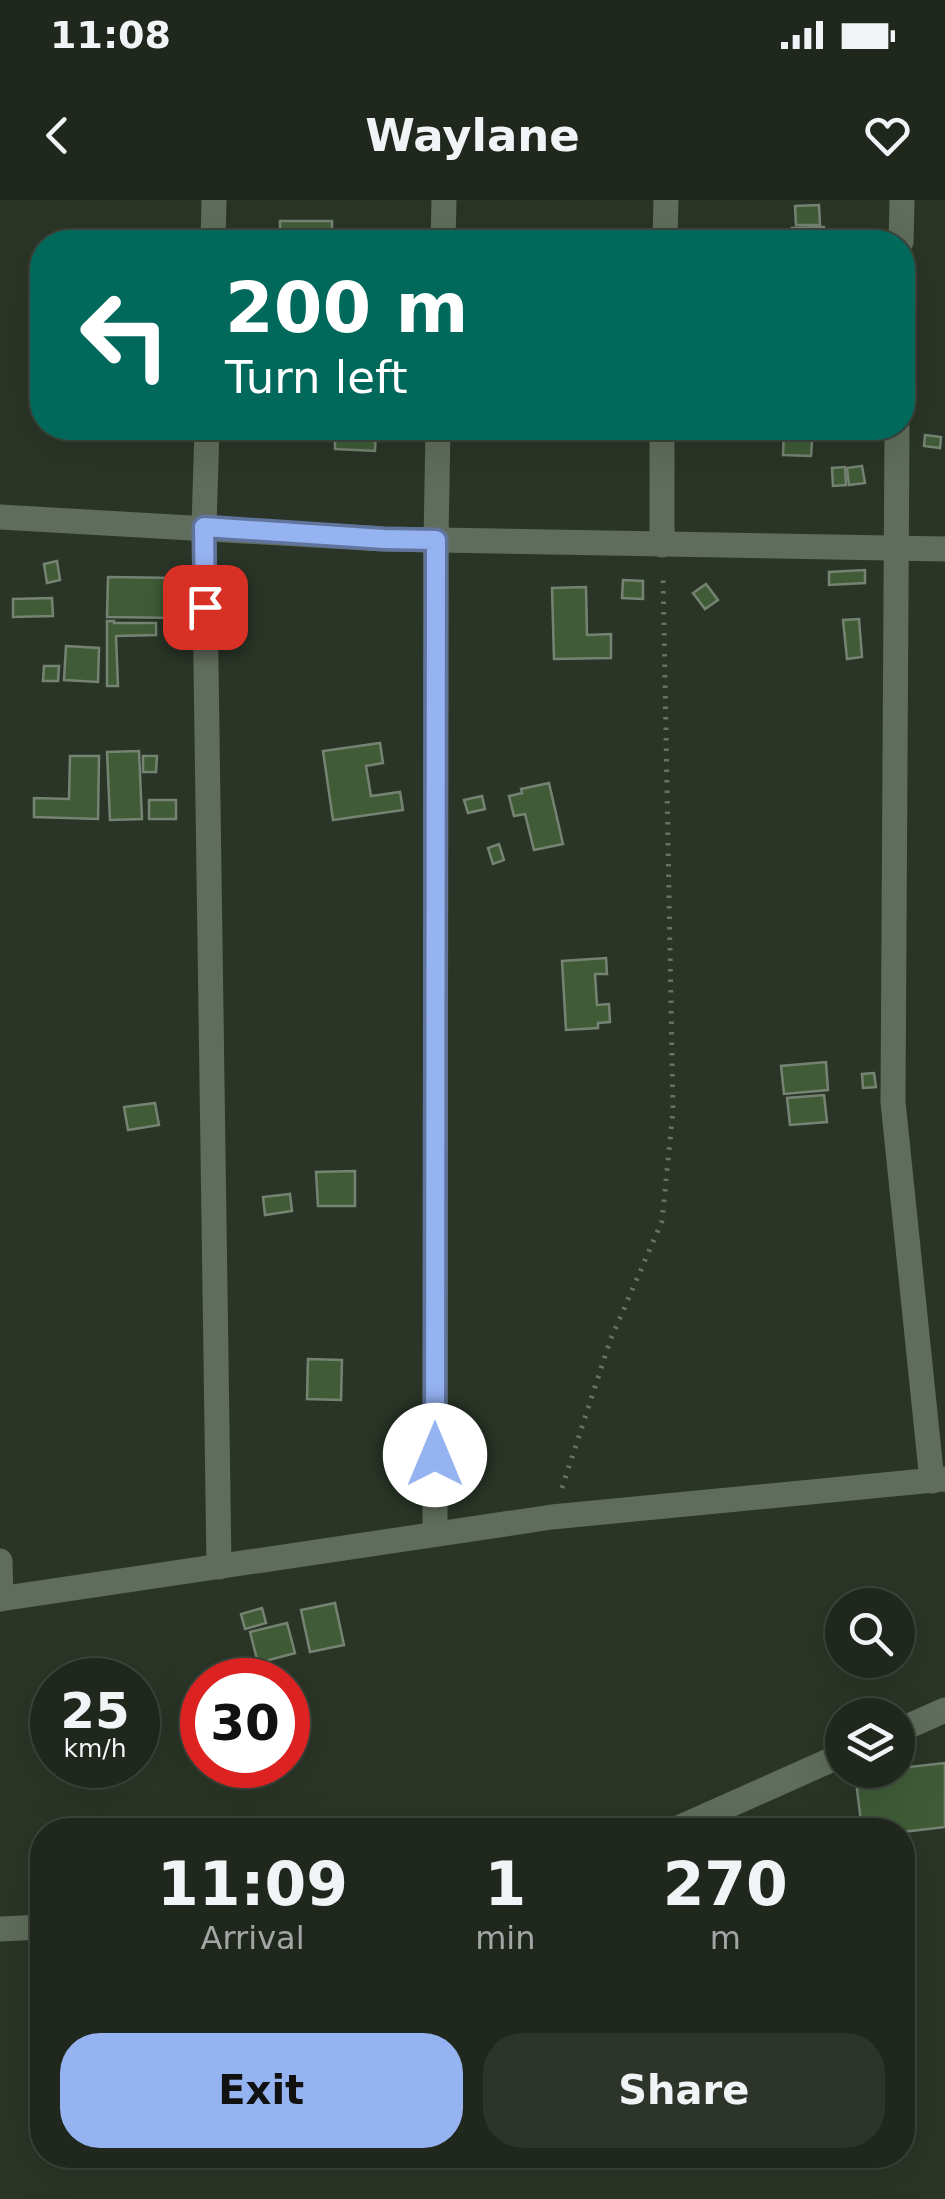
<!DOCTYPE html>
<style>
body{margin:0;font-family:"DejaVu Sans",sans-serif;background:#2d342a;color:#f1f3f6;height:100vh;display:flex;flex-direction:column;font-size:38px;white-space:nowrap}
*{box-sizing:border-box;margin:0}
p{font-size:32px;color:#a2a6a4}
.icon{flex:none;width:55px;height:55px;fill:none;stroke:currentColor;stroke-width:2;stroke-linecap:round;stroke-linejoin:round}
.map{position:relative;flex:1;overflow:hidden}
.side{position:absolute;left:30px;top:1618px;width:885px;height:350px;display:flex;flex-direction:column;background:#20281d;border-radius:40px;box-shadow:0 10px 40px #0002,0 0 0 2px #3d443b}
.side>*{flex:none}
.hud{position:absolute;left:30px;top:30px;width:885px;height:210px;border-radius:40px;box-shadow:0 10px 40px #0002,0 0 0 2px #3d443b;background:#00695c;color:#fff;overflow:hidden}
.controls{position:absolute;left:825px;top:1388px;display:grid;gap:20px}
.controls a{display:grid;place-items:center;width:90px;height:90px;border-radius:50%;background:#20281d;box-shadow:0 10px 40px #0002,0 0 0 2px #3d443b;font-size:50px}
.speed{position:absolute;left:30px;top:1458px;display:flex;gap:20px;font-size:50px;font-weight:700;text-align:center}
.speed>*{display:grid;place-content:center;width:130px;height:130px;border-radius:50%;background:#20281d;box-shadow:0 10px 40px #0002,0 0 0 2px #3d443b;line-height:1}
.speed small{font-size:25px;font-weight:400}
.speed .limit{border:15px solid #d22;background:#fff;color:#111}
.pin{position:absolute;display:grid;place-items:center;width:85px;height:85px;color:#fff;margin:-42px;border-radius:20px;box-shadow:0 5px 15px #0006}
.me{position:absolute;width:110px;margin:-55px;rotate:0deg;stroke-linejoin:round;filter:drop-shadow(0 0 8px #0008)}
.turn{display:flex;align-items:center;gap:35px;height:210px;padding:0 30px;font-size:45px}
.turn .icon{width:130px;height:130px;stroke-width:2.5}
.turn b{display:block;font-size:70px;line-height:85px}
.eta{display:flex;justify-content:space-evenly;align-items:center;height:170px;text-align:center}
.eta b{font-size:60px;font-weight:600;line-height:70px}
.cta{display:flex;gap:20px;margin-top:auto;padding:20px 30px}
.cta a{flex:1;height:115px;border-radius:40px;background:#95b2f1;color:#111;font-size:40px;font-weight:600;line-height:115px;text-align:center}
.cta a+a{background:#2d342a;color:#f1f3f6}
.status{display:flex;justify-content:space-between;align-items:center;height:70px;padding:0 50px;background:#20281d;direction:ltr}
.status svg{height:28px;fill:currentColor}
header{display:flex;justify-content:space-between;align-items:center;height:130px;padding:0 30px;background:#20281d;font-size:45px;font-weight:600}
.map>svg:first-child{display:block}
</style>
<div class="status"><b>11:08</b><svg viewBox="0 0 49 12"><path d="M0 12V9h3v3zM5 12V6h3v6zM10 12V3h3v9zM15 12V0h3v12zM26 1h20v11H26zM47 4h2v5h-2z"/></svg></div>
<header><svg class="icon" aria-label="back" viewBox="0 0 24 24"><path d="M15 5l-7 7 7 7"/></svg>Waylane<svg class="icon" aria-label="heart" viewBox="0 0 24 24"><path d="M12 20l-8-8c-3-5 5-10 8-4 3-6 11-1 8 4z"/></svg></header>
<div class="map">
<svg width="945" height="1999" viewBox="0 0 945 1999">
<rect width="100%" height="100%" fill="#2a3527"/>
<g fill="#3f5c37" stroke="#768373" stroke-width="2.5">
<path d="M819,5L820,25H796L795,6Z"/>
<rect x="280" y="21" width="52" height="21"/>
<path d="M824,27L825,42H793L792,28Z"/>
<path d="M866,31H880L881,42H866Z"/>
<path d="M335,228H376L375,251L335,249Z"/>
<path d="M784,228H813L811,256L783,255Z"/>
<path d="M925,235L941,237L940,248L924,246Z"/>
<path d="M862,266L865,283L849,285L847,268Z"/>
<path d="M845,267L846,285L833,286L832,268Z"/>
<path d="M57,361L60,380L47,383L44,364Z"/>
<path d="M865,370V383L829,385V372Z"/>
<path d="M108,377L179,378V418L107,417Z"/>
<path d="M623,380L643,381V399L622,398Z"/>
<path d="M706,384L718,400L705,409L693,393Z"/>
<path d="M586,387L587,435L611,434V458L554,459L552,388Z"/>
<path d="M52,398L53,416L13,417V399Z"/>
<path d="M859,419L862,457L847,459L843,420Z"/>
<path d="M107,421H114V423H156V435L116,436L118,486H107Z"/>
<path d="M66,446L99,448L98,482L64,480Z"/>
<path d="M44,466H59L58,481H43Z"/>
<path d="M380,543L383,563L366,566L371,596L400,592L403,610L333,620L323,551Z"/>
<path d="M139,551L142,619L110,620L107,552Z"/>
<path d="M70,556H99L98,619L34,617V598L69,599Z"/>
<path d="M143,556H157L156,572H143Z"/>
<path d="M549,583L563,644L534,650L525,614L514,616L509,596L522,593L521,589Z"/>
<path d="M482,596L485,609L468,613L464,600Z"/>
<rect x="149" y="600" width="27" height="19"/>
<path d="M499,644L504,660L493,664L488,648Z"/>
<path d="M606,758L607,774H595L597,805L609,804L610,822L598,823V828L566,830L562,761Z"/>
<path d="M826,862L828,890L784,894L781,866Z"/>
<path d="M874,873L876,887L863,888L862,874Z"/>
<path d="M824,895L827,922L790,925L787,898Z"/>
<path d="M155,903L159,925L128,930L124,907Z"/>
<path d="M355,971V1006H318L316,972Z"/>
<path d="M290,994L292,1011L265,1015L263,997Z"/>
<path d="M308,1159L342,1160L341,1200L307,1199Z"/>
<path d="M335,1403L344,1445L310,1452L301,1410Z"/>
<path d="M262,1408L266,1423L245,1429L241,1414Z"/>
<path d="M287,1423L295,1453L258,1463L250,1432Z"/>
<path d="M945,1563V1627L902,1632V1630H862L855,1573Z"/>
</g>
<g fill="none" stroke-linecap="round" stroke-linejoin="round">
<path stroke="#677165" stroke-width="5" stroke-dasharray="2.5 8" stroke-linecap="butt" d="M562,1288L610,1141L662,1021L673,911L663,373"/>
<g stroke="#606d5c" stroke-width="25">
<path d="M213,42L214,0"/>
<path d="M443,42L444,0"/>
<path d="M665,42L666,0"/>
<path d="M901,42L902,0"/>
<path d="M207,228L204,327L219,1367"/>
<path d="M897,228L893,902L932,1281"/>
<path d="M0,317L384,339L945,349"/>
<path d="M662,345V228"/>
<path d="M435,1334L436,340L438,228"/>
<path d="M0,1361L1,1399"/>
<path d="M0,1399L552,1317L945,1279"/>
<path d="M898,1531L945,1510"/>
<path d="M674,1630L842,1555"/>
<path d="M0,1729L42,1727"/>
</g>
</g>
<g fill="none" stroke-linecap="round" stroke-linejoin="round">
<defs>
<path id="route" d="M205,407L204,327L384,339L436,340L435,1255"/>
</defs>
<use href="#route" stroke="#61749d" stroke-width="25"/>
<use href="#route" stroke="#95b2f1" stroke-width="18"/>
</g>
</svg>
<div class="controls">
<a><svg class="icon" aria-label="search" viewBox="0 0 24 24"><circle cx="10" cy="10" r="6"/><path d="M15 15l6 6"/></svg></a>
<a><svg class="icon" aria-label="layers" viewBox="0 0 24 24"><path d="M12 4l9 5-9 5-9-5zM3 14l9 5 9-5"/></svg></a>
</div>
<div class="speed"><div>25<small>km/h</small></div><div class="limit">30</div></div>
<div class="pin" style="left:205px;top:407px;background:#d93025"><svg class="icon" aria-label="arrive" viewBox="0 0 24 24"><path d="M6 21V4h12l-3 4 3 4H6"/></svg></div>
<svg class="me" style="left:435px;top:1255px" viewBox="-20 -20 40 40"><circle r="19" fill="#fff"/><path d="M0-13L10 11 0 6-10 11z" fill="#95b2f1"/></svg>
<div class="hud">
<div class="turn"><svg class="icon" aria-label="left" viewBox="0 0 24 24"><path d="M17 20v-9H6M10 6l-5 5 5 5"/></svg><div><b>200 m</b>Turn left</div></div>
</div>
<section class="side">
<div class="eta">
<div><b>11:09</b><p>Arrival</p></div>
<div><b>1</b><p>min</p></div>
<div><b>270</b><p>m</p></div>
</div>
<div class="cta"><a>Exit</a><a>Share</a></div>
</section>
</div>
